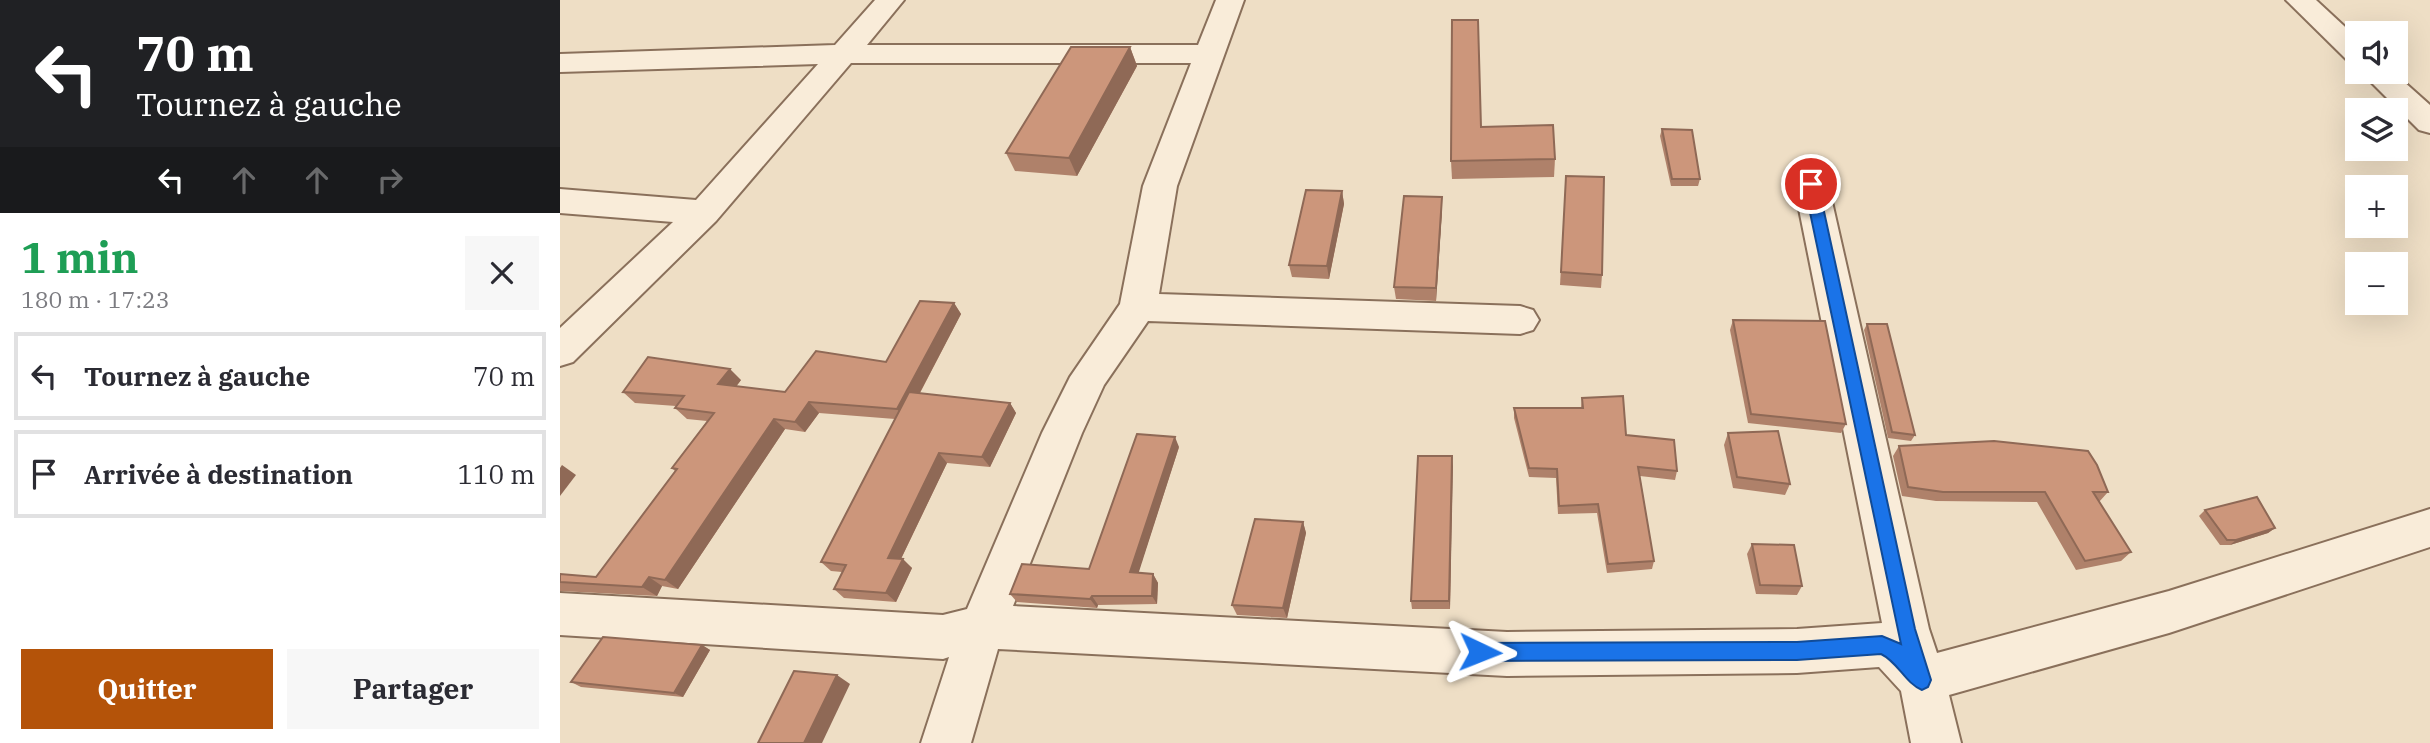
<!DOCTYPE html>
<html lang="fr">
<meta charset="utf-8">
<style>
body{margin:0;font-family:"IBM Plex Serif",serif;background:#f7f7f7;color:#2b2b33;height:100vh;display:flex;flex-direction:column;font-size:26px;white-space:nowrap}
*{box-sizing:border-box;margin:0}
p{font-size:23px;color:#7c7c81}
.icon{flex:none;width:38px;height:38px;fill:none;stroke:currentColor;stroke-width:2;stroke-linecap:round;stroke-linejoin:round}
.map{position:relative;flex:1;overflow:hidden}
.drawer{display:flex;flex-direction:column;background:#fff;width:560px}
.drawer>*{flex:none}
.hud{background:#202124;color:#fff;overflow:hidden}
.tools{position:absolute;left:1785px;top:21px;display:grid;gap:14px}
.tools a{display:grid;place-items:center;width:63px;height:63px;border-radius:0px;background:#fff;box-shadow:0 7px 28px #0002;font-size:35px}
.pin{position:absolute;display:grid;place-items:center;width:60px;height:60px;color:#fff;margin:-30px;border:4px solid #fff;border-radius:50%;box-shadow:0 2px 7px #0007}
.me{position:absolute;width:77px;margin:-38px;rotate:92deg;stroke-linejoin:round;filter:drop-shadow(0 0 5px #0008)}
.turn{display:flex;align-items:center;gap:24px;height:147px;padding:0 21px;font-size:32px}
.turn .icon{width:91px;height:91px;stroke-width:2.5}
.turn b{display:block;font-size:49px;line-height:60px}
.lanes{display:flex;align-items:center;height:66px;padding:0 21px;background:#0003;justify-content:center;gap:35px;direction:ltr}
.lanes .off{opacity:.35}
.round{display:grid;place-items:center;flex:none;width:74px;height:74px;border-radius:0px;background:#f7f7f7}
.overview{display:flex;align-items:center;justify-content:space-between;height:119px;padding:0 21px}
h1{font-size:42px;font-weight:700;line-height:52px;color:#1e9e55}
.primary-button{display:flex;gap:14px;margin-top:auto;padding:14px 21px}
.primary-button a{flex:1;height:80px;border-radius:0px;background:#b45309;color:#fff;font-size:28px;font-weight:700;line-height:80px;text-align:center}
.primary-button a+a{background:#f7f7f7;color:#2b2b33}
ul{padding:0;list-style:none}
li{display:flex;align-items:center;gap:21px;height:88px;margin:0 14px 10px;padding:0 7px;border:4px solid #e1e1e2;border-radius:0px}
li div{flex:1}
li b{display:block;font-size:26px}
li em{font-style:normal}
main{display:flex;flex:1;min-height:0}
.map>svg:first-child{display:block}
</style>
<main>
<section class="drawer">
<div class="hud">
<div class="turn"><svg class="icon" aria-label="left" viewBox="0 0 24 24"><path d="M17 20v-9H6M10 6l-5 5 5 5"/></svg><div><b>70 m</b>Tournez à gauche</div></div>
<div class="lanes"><svg class="icon" aria-label="left" viewBox="0 0 24 24"><path d="M17 20v-9H6M10 6l-5 5 5 5"/></svg><svg class="icon off" aria-label="ahead" viewBox="0 0 24 24"><path d="M12 20V5M6 11l6-6 6 6"/></svg><svg class="icon off" aria-label="ahead" viewBox="0 0 24 24"><path d="M12 20V5M6 11l6-6 6 6"/></svg><svg class="icon off" aria-label="right" viewBox="0 0 24 24"><path d="M7 20v-9h11M14 6l5 5-5 5"/></svg></div>
</div>
<div class="overview"><div><h1>1 min</h1><p>180 m · 17:23</p></div><a class="round"><svg class="icon" aria-label="close" viewBox="0 0 24 24"><path d="M6 6l12 12M18 6L6 18"/></svg></a></div>
<ul>
<li><svg class="icon" aria-label="left" viewBox="0 0 24 24"><path d="M17 20v-9H6M10 6l-5 5 5 5"/></svg><div><b>Tournez à gauche</b></div><em>70 m</em></li>
<li><svg class="icon" aria-label="arrive" viewBox="0 0 24 24"><path d="M6 21V4h12l-3 4 3 4H6"/></svg><div><b>Arrivée à destination</b></div><em>110 m</em></li>
</ul>
<div class="primary-button"><a>Quitter</a><a>Partager</a></div>
</section>
<div class="map">
<svg width="1870" height="743" viewBox="0 0 1870 743">
<rect width="100%" height="100%" fill="#eedec5"/>
<g fill="none" stroke-linecap="round" stroke-linejoin="round">
<defs>
<g id="minor">
<path d="M315,0H344L307,45H638L656,0H684L617,186L599,294L960,306L973,310L979,320L973,330L960,334L588,321L544,385L522,433L453,606L947,632L1237,629L1322,623L1234,184L1239,176L1251,173L1263,176L1268,184L1369,629L1377,653L1609,591L1870,509V547L1609,633L1389,695L1401,743H1351L1341,691L1319,667L1237,673L947,676L438,649L411,743H361L389,657L383,659L0,635V593L383,615L407,609L482,433L510,377L560,304L583,186L631,63H291L156,221L13,362L0,366V328L113,222L0,213V189L136,200L258,64L0,72V54L275,45Z"/>
<path d="M1726,0H1756L1797,38V63L1787,60Z"/>
<path d="M1801,72H1833L1870,105V133L1859,130Z"/>
</g>
</defs>
<use href="#minor" stroke="#8a705b" stroke-width="4"/>
<use href="#minor" fill="#f9ecd9" fill-rule="evenodd"/>
</g>
<g fill="#af816a">
<path d="M570,47L577,66L517,176L455,171L446,153Z"/>
<path d="M921,127L995,159L994,177L892,179L891,161Z"/>
<path d="M1102,129L1140,179L1138,186H1111L1100,136Z"/>
<path d="M1006,176L1042,275L1041,288L1000,285Z"/>
<path d="M782,191L784,204L769,279L732,277L729,265Z"/>
<path d="M882,197V210L876,301L836,299L834,287Z"/>
<path d="M394,303L401,314L360,393L450,403L456,413L430,467L387,463L341,559L352,568L336,602L284,598L274,589L282,572L271,571L261,562L335,419L259,413L245,432L225,429L118,589L102,586L97,596L0,591V582L36,577L115,471L112,468L147,421L127,419L115,408L116,406L75,403L63,392L181,380L176,386L225,392L326,362Z"/>
<path d="M1173,320L1286,424L1281,433L1188,423L1170,330Z"/>
<path d="M1307,324L1355,435L1351,441L1328,438L1304,330Z"/>
<path d="M1022,398L1066,435L1117,471L1115,480L1080,476L1094,561L1092,569L1047,573L1037,513L998,514L996,478L969,477L954,418V408H1021Z"/>
<path d="M1168,433L1230,484L1225,495L1173,488L1164,445Z"/>
<path d="M1339,446L1548,492L1539,502L1571,552L1561,561L1516,570L1477,502L1376,501L1342,496L1333,456Z"/>
<path d="M619,447L578,573L593,574L598,583L597,604L538,605L537,608L457,602L450,594L529,569Z"/>
<path d="M892,456L890,609H852L851,601Z"/>
<path d="M1645,510L1715,528L1708,533L1670,545H1660L1639,516Z"/>
<path d="M743,522L746,533L727,618L677,615L672,605Z"/>
<path d="M1192,544L1242,586L1237,595L1196,594L1187,554Z"/>
<path d="M142,645L150,650L123,697L21,687L11,682Z"/>
</g>
<g fill="#8f6956">
<path d="M570,47L577,66L517,176L509,158Z"/>
<path d="M782,191L784,204L769,279L767,266Z"/>
<path d="M882,197V210L876,301V288Z"/>
<path d="M394,303L401,314L346,419L337,409Z"/>
<path d="M170,369L181,380L170,395L158,384Z"/>
<path d="M249,402L259,413L245,432L235,422Z"/>
<path d="M450,403L456,413L430,467L422,457Z"/>
<path d="M214,419L225,429L118,589L105,580Z"/>
<path d="M615,437L619,447L576,581L570,572Z"/>
<path d="M379,453L387,463L337,567L328,558Z"/>
<path d="M892,456L893,466L890,609L889,601Z"/>
<path d="M2,465L16,475L0,496V468Z"/>
<path d="M743,522L746,533L727,618L723,608Z"/>
<path d="M1715,528L1708,533L1670,545L1676,540Z"/>
<path d="M343,559L352,568L336,602L326,593Z"/>
<path d="M593,574L598,583L597,604L592,596Z"/>
<path d="M89,577L102,586L97,596L82,587Z"/>
<path d="M532,596L538,605L537,608L530,599Z"/>
<path d="M142,645L150,650L123,697L114,693Z"/>
<path d="M277,675L290,684L262,743H244Z"/>
</g>
<g fill="#cc967b" stroke="#8f6956" stroke-width="2">
<path d="M892,20H918L921,127L993,125L995,159L891,161Z"/>
<path d="M511,47H570L509,158L446,153Z"/>
<path d="M1102,129L1132,130L1140,179H1112Z"/>
<path d="M1006,176L1044,177L1042,275L1001,272Z"/>
<path d="M746,190L782,191L767,266L729,265Z"/>
<path d="M844,196L882,197L876,288L834,287Z"/>
<path d="M360,301L394,303L337,409L249,402L235,422L214,419L105,580L89,577L82,587L0,582V574L36,577L117,469L112,468L154,413L115,408L124,396L63,392L88,357L170,369L158,384L225,392L256,351L326,362Z"/>
<path d="M1173,320L1265,321L1286,424L1191,414Z"/>
<path d="M1307,324H1327L1355,435L1332,432Z"/>
<path d="M349,392L450,403L422,457L379,453L328,558L343,559L326,593L274,589L286,565L261,562Z"/>
<path d="M1063,396L1066,435L1114,440L1117,471L1078,467L1094,561L1048,564L1038,504L999,506L997,469L969,468L954,408H1023L1022,398Z"/>
<path d="M1218,431L1230,484L1177,477L1168,433Z"/>
<path d="M577,434L615,437L570,572L593,574L592,596H532L530,599L450,594L462,564L529,569Z"/>
<path d="M1434,441L1528,451L1537,465L1548,492H1533L1571,552L1525,561L1485,492H1383L1348,487L1339,446Z"/>
<path d="M858,456H892L889,601H851Z"/>
<path d="M1697,497L1715,528L1676,540H1667L1645,510Z"/>
<path d="M695,519L743,522L723,608L672,605Z"/>
<path d="M1192,544L1234,545L1242,586L1200,585Z"/>
<path d="M43,637L142,645L114,693L11,682Z"/>
<path d="M234,671L277,675L244,743H198Z"/>
</g>
<path fill="#1a73e8" stroke="#114b97" stroke-width="2" d="M1251,179L1258,184L1355,629L1371,680L1368,687L1362,690C1345,683 1338,662 1321,654L1237,660L920,661L913,659L910,652L913,646L920,643L1237,642L1322,636L1341,644L1244,184Z"/>
</svg>
<div class="tools">
<a><svg class="icon" aria-label="sound" viewBox="0 0 24 24"><path d="M4 9h4l5-4v14l-5-4H4zM17 9q2 3 0 6"/></svg></a>
<a><svg class="icon" aria-label="layers" viewBox="0 0 24 24"><path d="M12 4l9 5-9 5-9-5zM3 14l9 5 9-5"/></svg></a>
<a>+</a>
<a>−</a>
</div>
<div class="pin" style="left:1251px;top:184px;background:#d93025"><svg class="icon" aria-label="arrive" viewBox="0 0 24 24"><path d="M6 21V4h12l-3 4 3 4H6"/></svg></div>
<svg class="me" style="left:920px;top:652px" viewBox="-20 -20 40 40"><path d="M0-17L14 15 0 8-14 15z" fill="#1a73e8" stroke="#fff" stroke-width="4"/></svg>
</div>
</main>
